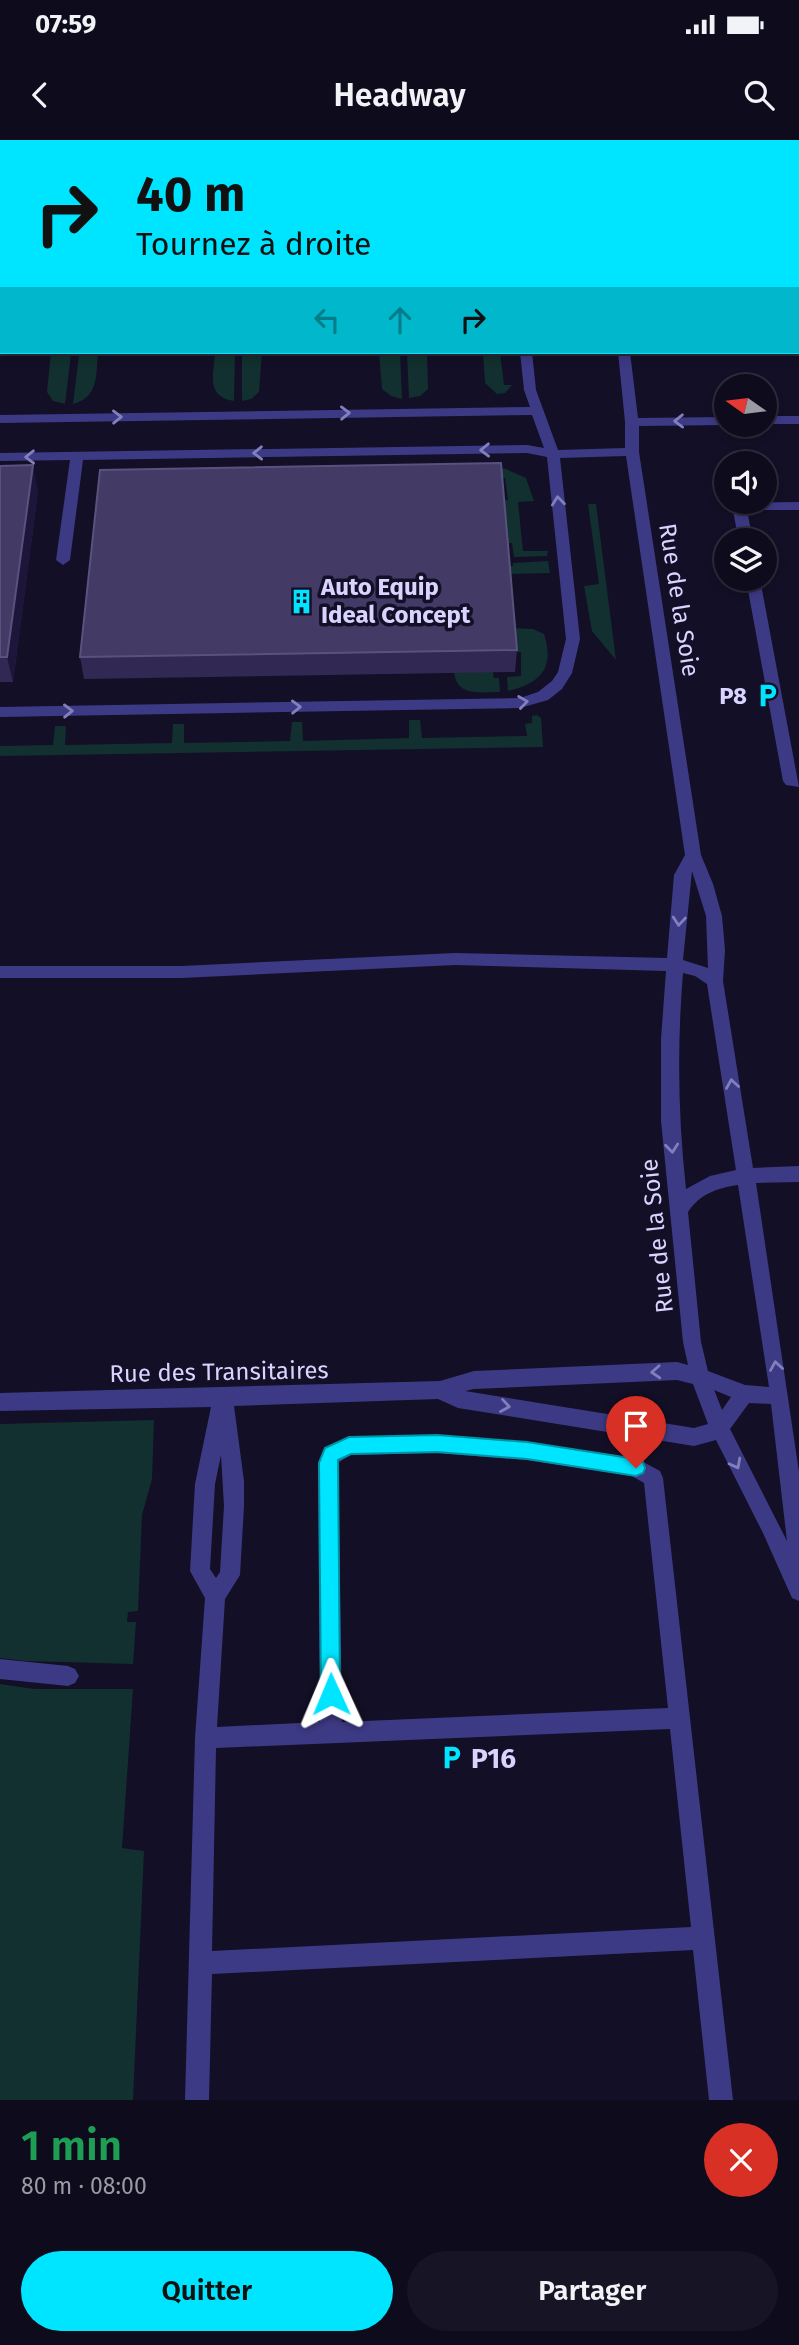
<!DOCTYPE html>
<html lang="fr">
<meta charset="utf-8">
<style>
body{margin:0;font-family:"Fira Sans",sans-serif;background:#171425;color:#f1f3f6;height:100vh;display:flex;flex-direction:column;font-size:26px;white-space:nowrap}
*{box-sizing:border-box;margin:0}
p{font-size:23px;color:#9b9ba3}
.icon{flex:none;width:38px;height:38px;fill:none;stroke:currentColor;stroke-width:2;stroke-linecap:round;stroke-linejoin:round}
.map{position:relative;height:1960px;overflow:hidden}
.drawer{display:flex;flex-direction:column;background:#0e0b1c;flex:1}
.drawer>*{flex:none}
.hud{position:absolute;left:0px;top:0px;width:800px;height:214px;box-shadow:0 4px 10px #0003,0 0 0 2px #2e2b3b;background:#00e5ff;color:#111;overflow:hidden}
.needle{width:46px;rotate:284deg}
.fabs{position:absolute;left:714px;top:234px;display:grid;gap:14px}
.fabs a{display:grid;place-items:center;width:63px;height:63px;border-radius:50%;background:#0e0b1c;box-shadow:0 4px 10px #0003,0 0 0 2px #2e2b3b;font-size:35px}
.pin{position:absolute;display:grid;place-items:center;width:60px;height:60px;color:#fff;margin:-72px -30px;border-radius:50% 50% 50% 0;rotate:-45deg;box-shadow:0 0 7px #0007}
.pin .icon{rotate:45deg}
.me{position:absolute;width:77px;margin:-38px;rotate:359deg;stroke-linejoin:round;filter:drop-shadow(0 0 5px #0008)}
.turn{display:flex;align-items:center;gap:24px;height:147px;padding:0 21px;font-size:32px}
.turn .icon{width:91px;height:91px;stroke-width:2.5}
.turn b{display:block;font-size:49px;line-height:60px}
.lanes{display:flex;align-items:center;height:66px;padding:0 21px;background:#0003;justify-content:center;gap:35px;direction:ltr}
.lanes .off{opacity:.35}
.round{display:grid;place-items:center;flex:none;width:74px;height:74px;border-radius:37px;background:#171425}
.head{display:flex;align-items:center;justify-content:space-between;height:119px;padding:0 21px}
h1{font-size:42px;font-weight:600;line-height:52px;color:#1e9e55}
.button{display:flex;gap:14px;margin-top:auto;padding:14px 21px}
.button a{flex:1;height:80px;border-radius:42px;background:#00e5ff;color:#111;font-size:28px;font-weight:600;line-height:80px;text-align:center}
.button a+a{background:#171425;color:#f1f3f6}
.status{display:flex;justify-content:space-between;align-items:center;height:49px;padding:0 35px;background:#0e0b1c;direction:ltr}
.status svg{height:19px;fill:currentColor}
header{display:flex;justify-content:space-between;align-items:center;height:91px;padding:0 21px;background:#0e0b1c;font-size:32px;font-weight:600}
.map>svg:first-child{display:block}
</style>
<div class="status"><b>07:59</b><svg viewBox="0 0 49 12"><path d="M0 12V9h3v3zM5 12V6h3v6zM10 12V3h3v9zM15 12V0h3v12zM26 1h20v11H26zM47 4h2v5h-2z"/></svg></div>
<header><svg class="icon" aria-label="back" viewBox="0 0 24 24"><path d="M15 5l-7 7 7 7"/></svg>Headway<svg class="icon" aria-label="search" viewBox="0 0 24 24"><circle cx="10" cy="10" r="6"/><path d="M15 15l6 6"/></svg></header>
<div class="map">
<svg width="799" height="1960" viewBox="0 0 799 1960">
<rect width="100%" height="100%" fill="#130f26"/>
<g fill="#12302f">
<path d="M51,212L71,214L65,264L53,261L47,252Z"/>
<path d="M91,212H98C96,235 99,257 73,264L79,215L91,214Z"/>
<path d="M215,212H235L234,261C205,256 214,235 215,212Z"/>
<path d="M242,212H262L259,252L251,259L242,261Z"/>
<path d="M379,212H400L402,259L391,256L382,249Z"/>
<path d="M407,212H427L428,249L420,256L409,258Z"/>
<path d="M483,212H500L504,245H512L505,253L497,254L485,243Z"/>
<path d="M483,325L506,329L526,338L534,361L518,362L523,411H548L547,416L514,417L512,403H505L501,361L508,360L505,338H484Z"/>
<path d="M588,364H596L616,520L592,491L584,446L599,444Z"/>
<path d="M548,421L550,433L507,434L506,426H513V423Z"/>
<path d="M512,488L533,489L544,494C555,528 541,543 508,551L507,537L521,536V512H513Z"/>
<path d="M454,532H493L494,538H499L500,552C480,552 457,557 454,532Z"/>
<path d="M537,575L541,578L543,607L0,616V606L53,605L55,586H66L65,605L172,603L173,584H184V603L290,601L292,582H302L303,601L409,598V580H420L422,598L527,596L525,584L532,583V576Z"/>
<path d="M154,1280L152,1339L142,1375L138,1471L128,1472L127,1482H136L133,1524L26,1521L0,1518V1284Z"/>
<path d="M0,1544L34,1549H133L122,1708L144,1711L133,1960H0Z"/>
</g>
<g fill="none" stroke-linecap="round" stroke-linejoin="round">
<g fill="#3d3a85" fill-rule="evenodd">
<rect x="586" y="0" width="12" height="2"/>
<rect x="0" y="40" width="2" height="6"/>
<rect x="798" y="118" width="1" height="8"/>
<path d="M520,212H532L536,250L558,310L625,308V282L618,212H630L638,278L726,277V285L639,286V312L701,715L713,744L722,776L725,810L723,841L753,1028L799,1026V1042L756,1043L799,1332V1461L792,1458L763,1393L716,1300L694,1306L458,1268L438,1259L234,1266L244,1341V1366L240,1435L225,1459L217,1587L320,1582L318,1323L325,1308L349,1297L437,1295L527,1302L636,1318L660,1331L663,1338L733,1960H709L693,1810L212,1834L209,1960H185L195,1598L205,1458L190,1431L195,1344L211,1267L0,1271V1253L440,1241L474,1231L677,1222L688,1225L683,1202L661,981V899L666,831L455,825L181,838H0V826H181L455,813L667,818L674,735L685,715L626,316L560,318L580,499L572,533L562,549L548,560L520,568L0,577V567L520,558L538,552L552,541L558,532L566,499L547,317L527,313L83,320L70,420L63,425L56,420L70,320L0,321V313L527,305L544,308L532,275L0,283V275L530,267L524,250ZM692,731L706,776L708,828L683,820ZM683,833L695,836L707,844L736,1030L710,1036L686,1049C678,976 677,906 683,833ZM738,1045L769,1247L745,1245L708,1231L701,1202L688,1072C700,1054 717,1048 738,1045ZM677,1240L693,1244L708,1284L694,1288L465,1251L474,1249ZM714,1250L731,1257L722,1270L715,1252ZM749,1263L771,1264L787,1401L730,1289ZM437,1313L527,1320L632,1336L644,1343L668,1568L342,1582L338,1323L350,1315ZM221,1315L224,1366L220,1432L216,1438L210,1429L215,1344ZM670,1589L691,1787L212,1811L216,1608Z"/>
<rect x="765" y="276" width="34" height="8"/>
<path d="M799,362V370H747L753,401H739L732,366L734,363Z"/>
<path d="M746,439H760L799,647L786,645L783,641Z"/>
<path d="M0,1519L68,1526L75,1529L79,1536L75,1543L68,1546L0,1539Z"/>
</g>
</g>
<g fill="#312854">
<rect x="0" y="66" width="2" height="133"/>
<path d="M0,326L38,351L13,542H0Z"/>
<path d="M517,510L515,532L84,539L80,517Z"/>
</g>
<path fill="#1d163a" d="M33,325L38,351L13,542L7,517Z"/>
<g fill="#433a66" stroke="#5a527e" stroke-width="2">
<rect x="0" y="66" width="2" height="107"/>
<path d="M501,323L517,510L80,517L100,330Z"/>
<path d="M33,325L7,517H0V326Z"/>
</g>
<defs><path id="oneway-chevron" d="M-2-3.5L2.5 0L-2 3.5" fill="none" stroke-width="1.6" stroke-linecap="round" stroke-linejoin="round" transform="scale(1.75)"/></defs>
<g stroke="#837fbc">
<use href="#oneway-chevron" transform="translate(345 273) rotate(-1)"/>
<use href="#oneway-chevron" transform="translate(117 277) rotate(-1)"/>
<use href="#oneway-chevron" transform="translate(679 281) rotate(179)"/>
<use href="#oneway-chevron" transform="translate(485 310) rotate(179)"/>
<use href="#oneway-chevron" transform="translate(258 313) rotate(179)"/>
<use href="#oneway-chevron" transform="translate(30 317) rotate(179)"/>
<use href="#oneway-chevron" transform="translate(558 361) rotate(-96)"/>
<use href="#oneway-chevron" transform="translate(523 562) rotate(-8)"/>
<use href="#oneway-chevron" transform="translate(296 567) rotate(-1)"/>
<use href="#oneway-chevron" transform="translate(68 571) rotate(-1)"/>
<use href="#oneway-chevron" transform="translate(679 781) rotate(95)"/>
<use href="#oneway-chevron" transform="translate(732 944) rotate(-99)"/>
<use href="#oneway-chevron" transform="translate(672 1008) rotate(84)"/>
<use href="#oneway-chevron" transform="translate(776 1226) rotate(-99)"/>
<use href="#oneway-chevron" transform="translate(656 1232) rotate(177)"/>
<use href="#oneway-chevron" transform="translate(505 1266) rotate(9)"/>
<use href="#oneway-chevron" transform="translate(736 1324) rotate(62)"/>
</g>
<path fill="#00e5ff" stroke="#0095a6" stroke-width="2" d="M437,1295L527,1302L636,1319L643,1322L645,1328L643,1333L636,1336L527,1319L437,1312L351,1314L338,1320L340,1554L338,1561L331,1563L324,1561L321,1554L319,1323L325,1308L349,1297Z"/>
<defs>
<symbol id="building-bare" viewBox="-9 -9 18 18"><path d="M-4-6H4V6H1V3H-1V6H-4ZM-2.5-4.3h1.7v1.8h-1.7ZM.8-4.3h1.7v1.8H.8ZM-2.5-1h1.7V.8h-1.7ZM.8-1h1.7V.8H.8Z" fill="#00e5ff" stroke="#130f26" stroke-width="2.5" paint-order="stroke"/></symbol>
<symbol id="parking-bare" viewBox="-9 -9 18 18"><path d="M-3.5-5.5H1a3.5 3.5 0 0 1 0 7H-1V5.5H-3.5ZM-1-3.4V-.6H.8a1.4 1.4 0 0 0 0-2.8Z" fill="#00e5ff" stroke="#130f26" stroke-width="2.5" paint-order="stroke"/></symbol>
</defs>
<g fill-rule="evenodd">
<use href="#building-bare" x="284" y="444" width="35" height="35"/>
<use href="#parking-bare" x="750" y="538" width="35" height="35"/>
<use href="#parking-bare" x="434" y="1600" width="35" height="35"/>
</g>
<g text-anchor="middle" stroke-width="7" stroke-linejoin="round" paint-order="stroke">
<g font-size="24" font-weight="bold" fill="#d9d4ff" stroke="#130f26" text-anchor="start">
<text x="321" y="455">Auto Equip<tspan x="321" dy="28">Ideal Concept</tspan></text>
<text x="747" y="564" text-anchor="end">P8</text>
</g>
<g font-size="24" fill="#d9d4ff" stroke="#130f26">
<text transform="translate(679 460) rotate(81)" y="8">Rue de la Soie</text>
<text transform="translate(657 1096) rotate(-96)" y="8">Rue de la Soie</text>
<text transform="translate(219 1232) rotate(-1)" y="8">Rue des Transitaires</text>
</g>
<g font-size="28" font-weight="bold" fill="#d9d4ff" stroke="#130f26" text-anchor="start">
<text x="471" y="1628">P16</text>
</g>
</g>
</svg>
<div class="fabs">
<a><svg class="needle" viewBox="-14 -14 28 28"><path d="M0-13l5 13h-10z" fill="#e53935"/><path d="M0 13l5-13h-10z" fill="#9b9ba3"/></svg></a>
<a><svg class="icon" aria-label="sound" viewBox="0 0 24 24"><path d="M4 9h4l5-4v14l-5-4H4zM17 9q2 3 0 6"/></svg></a>
<a><svg class="icon" aria-label="layers" viewBox="0 0 24 24"><path d="M12 4l9 5-9 5-9-5zM3 14l9 5 9-5"/></svg></a>
</div>
<div class="pin" style="left:636px;top:1328px;background:#d93025"><svg class="icon" aria-label="arrive" viewBox="0 0 24 24"><path d="M6 21V4h12l-3 4 3 4H6"/></svg></div>
<svg class="me" style="left:331px;top:1554px" viewBox="-20 -20 40 40"><path d="M0-17L14 15 0 8-14 15z" fill="#00e5ff" stroke="#fff" stroke-width="4"/></svg>
<div class="hud">
<div class="turn"><svg class="icon" aria-label="right" viewBox="0 0 24 24"><path d="M7 20v-9h11M14 6l5 5-5 5"/></svg><div><b>40 m</b>Tournez à droite</div></div>
<div class="lanes"><svg class="icon off" aria-label="left" viewBox="0 0 24 24"><path d="M17 20v-9H6M10 6l-5 5 5 5"/></svg><svg class="icon off" aria-label="ahead" viewBox="0 0 24 24"><path d="M12 20V5M6 11l6-6 6 6"/></svg><svg class="icon" aria-label="right" viewBox="0 0 24 24"><path d="M7 20v-9h11M14 6l5 5-5 5"/></svg></div>
</div>
</div>
<section class="drawer">
<div class="head"><div><h1>1 min</h1><p>80 m · 08:00</p></div><a class="round" style="background:#d93025;color:#fff"><svg class="icon" aria-label="close" viewBox="0 0 24 24"><path d="M6 6l12 12M18 6L6 18"/></svg></a></div>
<div class="button"><a>Quitter</a><a>Partager</a></div>
</section>
